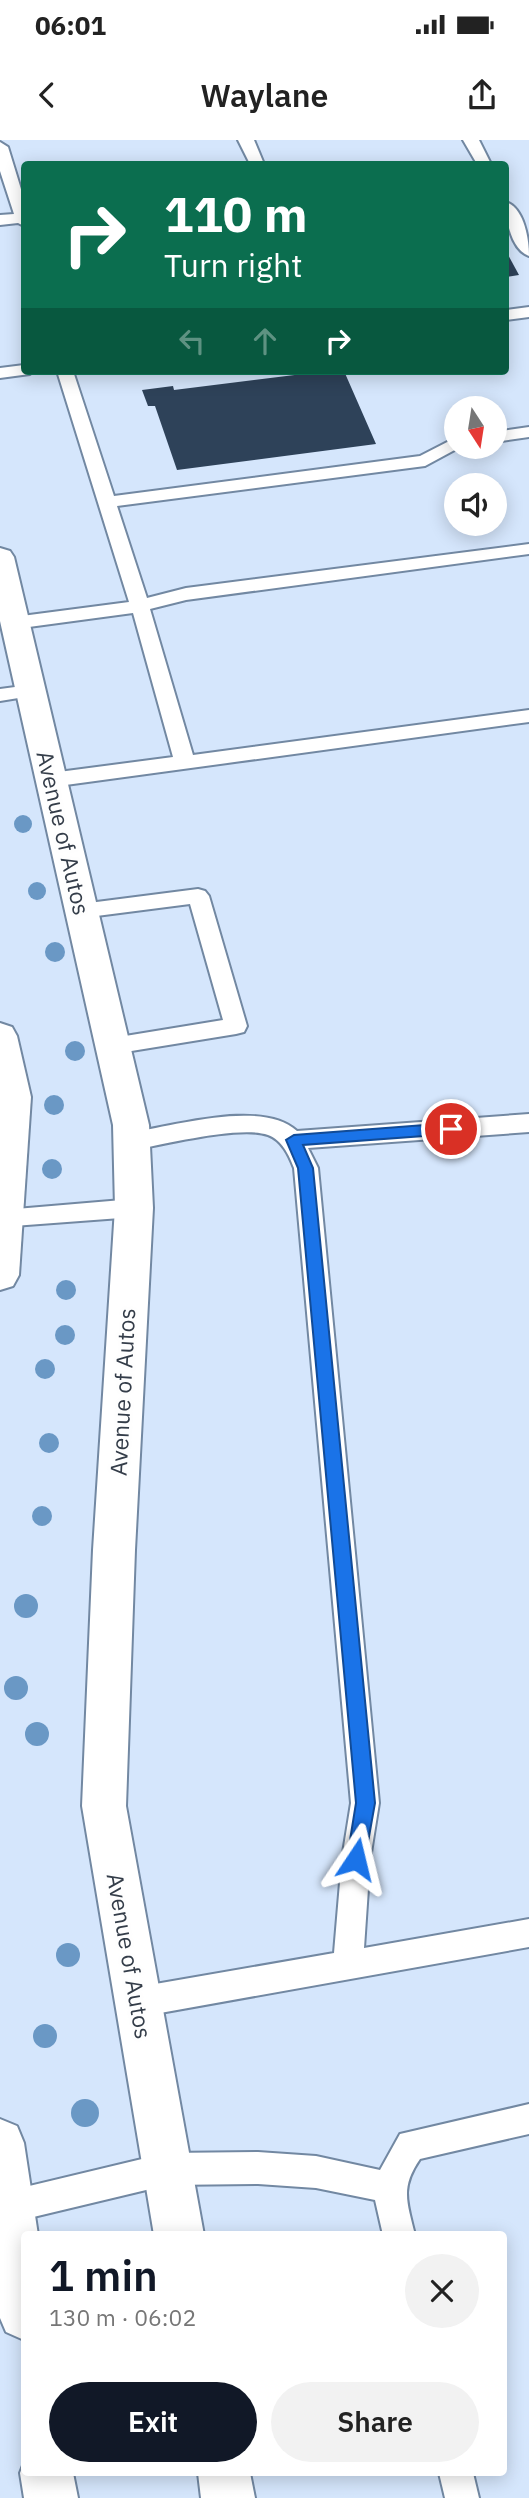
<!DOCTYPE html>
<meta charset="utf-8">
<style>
body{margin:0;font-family:"IBM Plex Sans",sans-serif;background:#f2f2f2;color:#222;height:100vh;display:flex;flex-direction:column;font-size:26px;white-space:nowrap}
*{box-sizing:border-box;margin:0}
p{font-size:23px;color:#767676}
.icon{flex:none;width:38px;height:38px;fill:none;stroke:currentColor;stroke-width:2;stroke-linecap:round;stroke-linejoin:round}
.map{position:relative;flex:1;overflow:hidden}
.side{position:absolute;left:21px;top:2091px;width:486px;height:245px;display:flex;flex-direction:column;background:#fff;border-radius:7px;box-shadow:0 4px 18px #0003}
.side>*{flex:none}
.top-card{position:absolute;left:21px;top:21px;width:488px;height:214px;border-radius:7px;box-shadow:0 4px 18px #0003;background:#0b6e4f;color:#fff;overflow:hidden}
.needle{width:46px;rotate:168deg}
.fabs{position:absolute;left:444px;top:256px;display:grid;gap:14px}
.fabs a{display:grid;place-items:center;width:63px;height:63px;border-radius:50%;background:#fff;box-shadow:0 4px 18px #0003;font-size:35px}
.pin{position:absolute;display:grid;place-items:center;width:60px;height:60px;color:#fff;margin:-30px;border:4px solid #fff;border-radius:50%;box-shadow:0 2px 7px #0007}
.me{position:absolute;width:77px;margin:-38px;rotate:10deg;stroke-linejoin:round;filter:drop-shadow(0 0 5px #0008)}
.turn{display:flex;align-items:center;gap:24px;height:147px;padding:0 28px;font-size:32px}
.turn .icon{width:91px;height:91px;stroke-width:2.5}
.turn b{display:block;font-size:49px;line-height:60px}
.lanes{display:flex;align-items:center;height:66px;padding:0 28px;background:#0003;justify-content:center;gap:35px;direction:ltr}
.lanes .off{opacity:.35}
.round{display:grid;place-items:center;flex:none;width:74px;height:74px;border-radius:37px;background:#f2f2f2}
.headline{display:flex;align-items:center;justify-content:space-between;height:119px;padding:0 28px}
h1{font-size:42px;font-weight:600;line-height:52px;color:#111827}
.button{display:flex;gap:14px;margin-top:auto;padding:14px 28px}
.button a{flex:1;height:80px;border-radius:42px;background:#111827;color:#fff;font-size:28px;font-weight:600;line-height:80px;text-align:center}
.button a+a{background:#f2f2f2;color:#222}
.status{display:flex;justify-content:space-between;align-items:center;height:49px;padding:0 35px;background:#fff;direction:ltr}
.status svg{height:19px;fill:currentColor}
header{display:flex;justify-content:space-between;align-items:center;height:91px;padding:0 28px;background:#fff;font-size:32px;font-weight:600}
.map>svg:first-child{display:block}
</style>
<div class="status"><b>06:01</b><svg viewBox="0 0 49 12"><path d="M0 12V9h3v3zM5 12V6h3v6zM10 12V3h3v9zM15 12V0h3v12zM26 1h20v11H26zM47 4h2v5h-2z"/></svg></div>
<header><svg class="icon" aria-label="back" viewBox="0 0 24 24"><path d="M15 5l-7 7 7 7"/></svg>Waylane<svg class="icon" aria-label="share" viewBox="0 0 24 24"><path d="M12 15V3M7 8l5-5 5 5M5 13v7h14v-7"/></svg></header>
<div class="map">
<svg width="529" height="2358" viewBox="0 0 529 2358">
<rect width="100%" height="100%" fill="#e9f2fe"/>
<path fill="#d5e6fc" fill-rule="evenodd" d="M0,0H529V2358H0ZM24,24H506V231H24ZM457,268H495V306H457ZM457,345H495V383H457ZM24,2095H504V2333H24Z"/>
<g fill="#2e4259">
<path d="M506,111L519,135L506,137Z"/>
<path d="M327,231H344L376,304L177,330L155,266H148L142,250L173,246L174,250Z"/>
</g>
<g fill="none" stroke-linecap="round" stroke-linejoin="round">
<defs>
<g id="lane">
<path d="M238,0H254L264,24H250Z"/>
<path d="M463,0H479L491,24H477Z"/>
<path d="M0,2L8,7L24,59V86L18,83L0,85V75L14,74L0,31Z"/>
<path d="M506,62C524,68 529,99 529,116C511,110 505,78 506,62Z"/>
<path d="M529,167V177L506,180V170Z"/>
<path d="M24,225V231H32L30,234L0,238V228Z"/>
<path d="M57,231H73L114,356L420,316L457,297V306H462L425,326L117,366L147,458L186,448L529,404V414L186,460L150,469L193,615L529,570V582L51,647L44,645L41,640L44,635L51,633L173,617L133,473L14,489L5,483L14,477L129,462Z"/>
<path d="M529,287V297L495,302V292Z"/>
<path d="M30,545L37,547L40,551L37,555L0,561V549Z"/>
<path d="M198,749L205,751L209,756L247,886L244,892L236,894L113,914L105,912L102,906L105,900L113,898L223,880L190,764L81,778L73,776L70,771L73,766L81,764Z"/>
<path d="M529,974V992L308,1008L318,1028L379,1663L370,1719L364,1808L529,1779V1807L138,1877L127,1872L123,1862L127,1852L138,1847L334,1813L342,1719L351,1663L294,1028C289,1015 282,1000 268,995C240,985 163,1005 132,1010L124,1007L120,1001L124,995L132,992C175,986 262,959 297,991Z"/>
<path d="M134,1059L142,1062L146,1068L142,1074L134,1077L0,1087V1071L4,1070Z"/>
<path d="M529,1964V1994L420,2019C400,2048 407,2062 415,2095H383L375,2060L316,2048L258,2044L167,2045L0,2085V2053L167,2013L258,2012L316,2016L380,2030L400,1994Z"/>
<path d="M439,2333H473L479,2358H445Z"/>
</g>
<g id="street">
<path d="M0,408L10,411L14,417L149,985L153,1068L135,1410L126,1666L204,2095H154L82,1666L93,1410L115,1068L113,985L0,481Z"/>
<path d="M0,883L12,887L17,896L31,957L19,1135L13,1146L0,1150Z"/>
<path d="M0,1979L17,1986L24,2003L38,2095H24V2200L6,2192L0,2178Z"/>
<path d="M24,2323V2333H73L78,2358H24L20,2333Z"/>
<path d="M198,2333H250L255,2358H201Z"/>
</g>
</defs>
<use href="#lane" stroke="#7288a2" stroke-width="4"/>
<use href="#street" stroke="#7288a2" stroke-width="4"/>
<use href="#lane" fill="#fff" fill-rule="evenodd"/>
<use href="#street" fill="#fff" fill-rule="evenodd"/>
</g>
<g fill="#6a98c5">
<circle cx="23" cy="684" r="9"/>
<circle cx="37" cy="751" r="9"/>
<circle cx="55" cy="812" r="10"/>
<circle cx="75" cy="911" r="10"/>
<circle cx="54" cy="965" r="10"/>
<circle cx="52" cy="1029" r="10"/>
<circle cx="66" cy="1150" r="10"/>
<circle cx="65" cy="1195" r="10"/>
<circle cx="45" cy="1229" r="10"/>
<circle cx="49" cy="1303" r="10"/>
<circle cx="42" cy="1376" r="10"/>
<circle cx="26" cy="1466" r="12"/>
<circle cx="16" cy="1548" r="12"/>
<circle cx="37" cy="1594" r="12"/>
<circle cx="68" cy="1815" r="12"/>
<circle cx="45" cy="1896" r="12"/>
<circle cx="85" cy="1973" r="14"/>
</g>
<path fill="#1a73e8" stroke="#114b97" stroke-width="2" d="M451,983L458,989L451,994L303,1005L313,1028L375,1663L365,1719L363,1726L356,1728L349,1726L347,1719L356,1663L298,1028L286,1000L294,995Z"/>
<g text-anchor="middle" stroke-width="7" stroke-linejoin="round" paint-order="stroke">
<g font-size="23" fill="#343d49" stroke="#fefefe">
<text transform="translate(63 693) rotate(77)" y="8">Avenue of Autos</text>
<text transform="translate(123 1252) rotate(-87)" y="8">Avenue of Autos</text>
<text transform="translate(129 1816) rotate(80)" y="8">Avenue of Autos</text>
</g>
</g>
</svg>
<div class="fabs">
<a><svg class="needle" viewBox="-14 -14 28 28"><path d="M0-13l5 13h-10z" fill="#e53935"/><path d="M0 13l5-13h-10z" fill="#767676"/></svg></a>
<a><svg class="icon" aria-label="sound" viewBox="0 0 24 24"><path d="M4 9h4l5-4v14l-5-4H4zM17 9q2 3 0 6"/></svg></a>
</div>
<div class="pin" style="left:451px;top:989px;background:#d93025"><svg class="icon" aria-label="arrive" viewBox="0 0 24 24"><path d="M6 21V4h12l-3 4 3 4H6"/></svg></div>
<svg class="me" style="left:356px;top:1719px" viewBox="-20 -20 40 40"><path d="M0-17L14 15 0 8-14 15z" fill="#1a73e8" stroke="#fff" stroke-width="4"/></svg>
<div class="top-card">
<div class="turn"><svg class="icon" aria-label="right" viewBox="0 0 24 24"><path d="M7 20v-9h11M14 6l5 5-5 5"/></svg><div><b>110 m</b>Turn right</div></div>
<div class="lanes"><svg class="icon off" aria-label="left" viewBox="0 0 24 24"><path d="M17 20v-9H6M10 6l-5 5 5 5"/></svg><svg class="icon off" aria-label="ahead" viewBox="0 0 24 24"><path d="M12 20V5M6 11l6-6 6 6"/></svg><svg class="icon" aria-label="right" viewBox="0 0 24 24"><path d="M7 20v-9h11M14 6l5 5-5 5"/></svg></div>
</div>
<section class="side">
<div class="headline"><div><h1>1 min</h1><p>130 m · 06:02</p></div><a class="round"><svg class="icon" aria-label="close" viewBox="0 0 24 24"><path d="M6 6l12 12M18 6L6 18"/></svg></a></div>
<div class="button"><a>Exit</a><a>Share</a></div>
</section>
</div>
